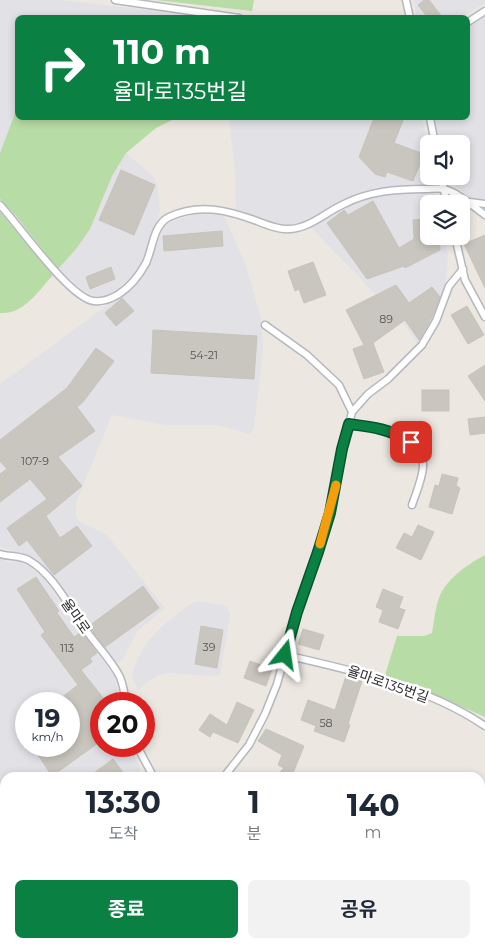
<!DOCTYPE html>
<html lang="ko">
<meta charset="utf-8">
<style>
body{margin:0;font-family:Montserrat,"Noto Sans KR",sans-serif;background:#f2f2f3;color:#1f2937;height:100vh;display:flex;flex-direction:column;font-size:19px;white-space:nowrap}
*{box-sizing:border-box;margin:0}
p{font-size:16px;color:#747a83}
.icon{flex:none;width:28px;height:28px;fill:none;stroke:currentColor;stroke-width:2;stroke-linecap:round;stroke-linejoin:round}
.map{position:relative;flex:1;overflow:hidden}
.panel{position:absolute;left:0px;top:772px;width:485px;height:176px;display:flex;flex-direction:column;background:#fff;border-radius:15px 15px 0 0;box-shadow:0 2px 8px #0003}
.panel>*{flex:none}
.banner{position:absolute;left:15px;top:15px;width:455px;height:105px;border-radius:8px;box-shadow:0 2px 8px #0003;background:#0b8043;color:#fff;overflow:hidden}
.buttons{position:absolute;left:420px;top:135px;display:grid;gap:10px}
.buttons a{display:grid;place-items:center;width:50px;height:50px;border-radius:8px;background:#fff;box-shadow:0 2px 8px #0003;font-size:25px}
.speed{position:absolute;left:15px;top:692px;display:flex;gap:10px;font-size:25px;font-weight:700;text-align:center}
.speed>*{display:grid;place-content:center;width:65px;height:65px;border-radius:50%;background:#fff;box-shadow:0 2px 8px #0003;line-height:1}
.speed small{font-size:12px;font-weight:400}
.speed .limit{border:8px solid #d22;background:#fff;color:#111}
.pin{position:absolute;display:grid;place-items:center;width:42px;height:42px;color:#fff;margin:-21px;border-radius:10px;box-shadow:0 2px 8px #0006}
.me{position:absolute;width:55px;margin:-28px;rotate:15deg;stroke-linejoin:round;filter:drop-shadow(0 0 4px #0008)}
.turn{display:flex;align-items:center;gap:18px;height:105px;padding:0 15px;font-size:22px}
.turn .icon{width:65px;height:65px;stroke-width:2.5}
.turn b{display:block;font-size:35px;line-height:42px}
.eta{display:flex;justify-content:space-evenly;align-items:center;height:85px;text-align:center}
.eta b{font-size:30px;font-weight:700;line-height:35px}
.cta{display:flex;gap:10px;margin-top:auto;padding:10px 15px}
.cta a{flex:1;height:58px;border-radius:8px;background:#0b8043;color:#fff;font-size:20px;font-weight:700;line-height:58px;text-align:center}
.cta a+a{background:#f2f2f3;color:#1f2937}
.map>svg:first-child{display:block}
</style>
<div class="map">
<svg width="485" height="948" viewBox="0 0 485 948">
<rect width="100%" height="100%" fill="#ece8e1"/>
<g fill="#e2e1e6" fill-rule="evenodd">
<path d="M0,0H62L208,17L18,18L17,108L0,153Z"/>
<path d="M413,0H485V3L462,17L417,18Z"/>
<path d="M485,17V209L448,180L447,176H461V144H440L435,118H468V28Z"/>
<path d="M229,118H422L429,151V176H434L435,186H391L376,188L341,201L305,222L286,225L269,222L236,210L235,171Z"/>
<path d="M126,153L153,176L158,185L160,211L143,259L134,274L115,291L106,296H96L87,294L58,269L76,249L112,176Z"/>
<path d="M423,193L435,194L437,204H429V236H445L448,255L447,272L443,297L430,329L420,343H417L382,292L376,295L311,227L358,201L389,194Z"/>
<path d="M210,212L221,214L226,220L246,266L261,318L263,349L254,428L249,434L218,425H166L112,415L76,503V517L81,522L107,535L165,608L137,632L123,658L117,663L41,565L32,558L22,554L0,547V384L136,284L149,263L164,227L170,222L196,214Z"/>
<path d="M0,558L8,562H19L29,566L43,578L109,668L115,678L121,704H101V746H131L140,767L139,774L136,777L5,778V873L0,877ZM26,704H69V746H26Z"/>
<path d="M198,601L227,606L230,615L220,675L213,676L168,673L159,675L150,680L138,690L132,677L135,665L147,642L160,628L190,604Z"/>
<path d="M0,927L5,935V944H11L13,948H0Z"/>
</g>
<g fill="#b8dca5">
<path d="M156,0H254L252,11Z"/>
<path d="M17,108L18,118H176L156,128L126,153L112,176L90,229L76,249L58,269L16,216L0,199V153Z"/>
<path d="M0,212L53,275C38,291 24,315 0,313Z"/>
<path d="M485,555V717L422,689L385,675L397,636H424L432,633C434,622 435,609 439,598C446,579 468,564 485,555Z"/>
</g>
<g fill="#c9c6bf" stroke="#c8c3bb">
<path d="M424,0H429L443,18H428L418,5Z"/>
<path d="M374,118H404L394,143L424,154L413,181L387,172L385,177L375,174L359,157Z"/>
<path d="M121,170L155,185L134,235L99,220Z"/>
<path d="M373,201L399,248L414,239L413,220L429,219V236H439L440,250L405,268L404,266L367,279L327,223L344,210L348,215Z"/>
<path d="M222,231L223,246L164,251L163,236Z"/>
<path d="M485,235V288L464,244Z"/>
<path d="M313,262L326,295L304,303L299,289L295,291L288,271Z"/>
<path d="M111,267L115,279L90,289L86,277Z"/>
<path d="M396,285L409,303L432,287L440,297L431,319L419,340L405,320L373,343L384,372L364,379L353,349L364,345L346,310Z"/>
<path d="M122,298L134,311L116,326L105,313Z"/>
<path d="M467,306L484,335L468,344L451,315Z"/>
<path d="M153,330L257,336L254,379L151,373Z"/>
<path d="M96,348L114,361L83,402L77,407L95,431L58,457L82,486L46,516L60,538L77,526L92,546L54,575L27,540L19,546L7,528L47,499L30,479L0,502V474L7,469L0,461V440L67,388Z"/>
<path d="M485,365V401L468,376Z"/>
<rect x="422" y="390" width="27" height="21"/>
<path d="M485,417V433L470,435L468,419Z"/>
<path d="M442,474L458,478L456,486L460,488L452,514L429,507L435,485L439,486Z"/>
<path d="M418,525L434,532L421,560L396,548L404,533L412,537Z"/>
<path d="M36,577L59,611L57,613L74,637L81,632L97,653L90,658L92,662L81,670L104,699L101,701V741L52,776L36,752L45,746H69V704H53L78,685L41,635L45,632L17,589Z"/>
<path d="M143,586L159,608L105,647L89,626Z"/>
<path d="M383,589L403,597L399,608L405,610L398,629L379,622L383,610L376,607Z"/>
<path d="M201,626L223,630L217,668L195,664Z"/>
<path d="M303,629L324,635L319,650L298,644Z"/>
<path d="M250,661L272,669L266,686L244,678Z"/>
<path d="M346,676L362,681L348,724L350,725L344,742L314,731L316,726L301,720L308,700L335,710Z"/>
<path d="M237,702L254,710L238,743L213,732L210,737L199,730L210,714L227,725Z"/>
<path d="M266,729L304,746L291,778H274L284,768L278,765L282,755L258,741Z"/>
<path d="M113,759L127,778H87Z"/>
</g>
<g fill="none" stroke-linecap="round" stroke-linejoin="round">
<defs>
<g id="service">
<path d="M115,0L239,18"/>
<path d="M406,0L410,18"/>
<path d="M468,22L485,11"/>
<path d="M430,118L435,144"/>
<path d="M441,176L447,204"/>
<path d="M470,202L485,204"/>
<path d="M0,205C19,225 70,299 94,301C103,302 111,299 119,294C131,286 139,276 146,263C153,248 153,225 169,217C199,203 227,210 257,221C267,225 279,230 290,229C310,228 326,212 344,204C370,191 396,189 425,189C431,189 438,188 444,189C457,192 474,207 485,215"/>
<path d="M455,236L465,280L485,317"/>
<path d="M265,325L307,355L339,385L352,412"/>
<path d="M349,423C373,427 425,432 423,467C422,480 416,493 412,505"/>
<path d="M0,554C10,557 21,555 30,561C56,577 70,610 88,633C99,648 112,661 120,677C123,685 125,695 125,704"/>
<path d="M285,655C352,670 428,687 485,726"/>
<path d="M137,746L154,778"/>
<path d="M223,778L249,745L265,714L277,684L297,612L318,552L330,513L343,449L352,412L368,394L388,379L422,345L436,321L449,286L463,269"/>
<path d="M480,895L485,897"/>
<path d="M284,944L285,948"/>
<path d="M78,948L83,944"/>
</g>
</defs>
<use href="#service" stroke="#b5b7bf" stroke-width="9"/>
<use href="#service" stroke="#fff" stroke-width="6"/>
</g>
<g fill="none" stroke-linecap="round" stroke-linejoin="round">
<defs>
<path id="route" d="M285,655L297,612L318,552L330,513L342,449L349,424C373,427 390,429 411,442"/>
</defs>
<use href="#route" stroke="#07532c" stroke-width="12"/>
<use href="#route" stroke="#0b8043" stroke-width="9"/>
<path stroke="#f59e0b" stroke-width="9" d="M320,544L336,485"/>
</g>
<g text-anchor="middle" stroke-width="5" stroke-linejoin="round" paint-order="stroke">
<g font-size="11" fill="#545352">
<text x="386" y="323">89</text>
<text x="204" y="359">54-21</text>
<text x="35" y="465">107-9</text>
<text x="209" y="651">39</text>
<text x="67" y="652">113</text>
<text x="326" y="727">58</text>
</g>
<g font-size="14" fill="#2d2d2d" stroke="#fff">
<text transform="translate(76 616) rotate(55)" y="5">율마로</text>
<text transform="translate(388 684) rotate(19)" y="5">율마로135번길</text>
</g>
</g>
</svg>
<div class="buttons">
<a><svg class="icon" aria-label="sound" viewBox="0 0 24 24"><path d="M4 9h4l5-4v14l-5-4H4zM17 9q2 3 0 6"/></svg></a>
<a><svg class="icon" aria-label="layers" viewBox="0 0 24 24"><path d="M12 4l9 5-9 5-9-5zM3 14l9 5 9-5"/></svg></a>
</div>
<div class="speed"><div>19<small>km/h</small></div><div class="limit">20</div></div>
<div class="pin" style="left:411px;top:442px;background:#d93025"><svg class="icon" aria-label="arrive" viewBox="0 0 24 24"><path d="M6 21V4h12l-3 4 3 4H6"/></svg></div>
<svg class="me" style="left:285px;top:655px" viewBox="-20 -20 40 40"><path d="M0-17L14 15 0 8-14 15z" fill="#0b8043" stroke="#fff" stroke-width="4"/></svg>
<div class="banner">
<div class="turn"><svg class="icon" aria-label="right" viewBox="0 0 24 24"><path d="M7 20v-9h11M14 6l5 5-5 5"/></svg><div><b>110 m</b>율마로135번길</div></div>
</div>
<section class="panel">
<div class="eta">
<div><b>13:30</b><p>도착</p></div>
<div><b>1</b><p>분</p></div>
<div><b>140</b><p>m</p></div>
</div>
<div class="cta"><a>종료</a><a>공유</a></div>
</section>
</div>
